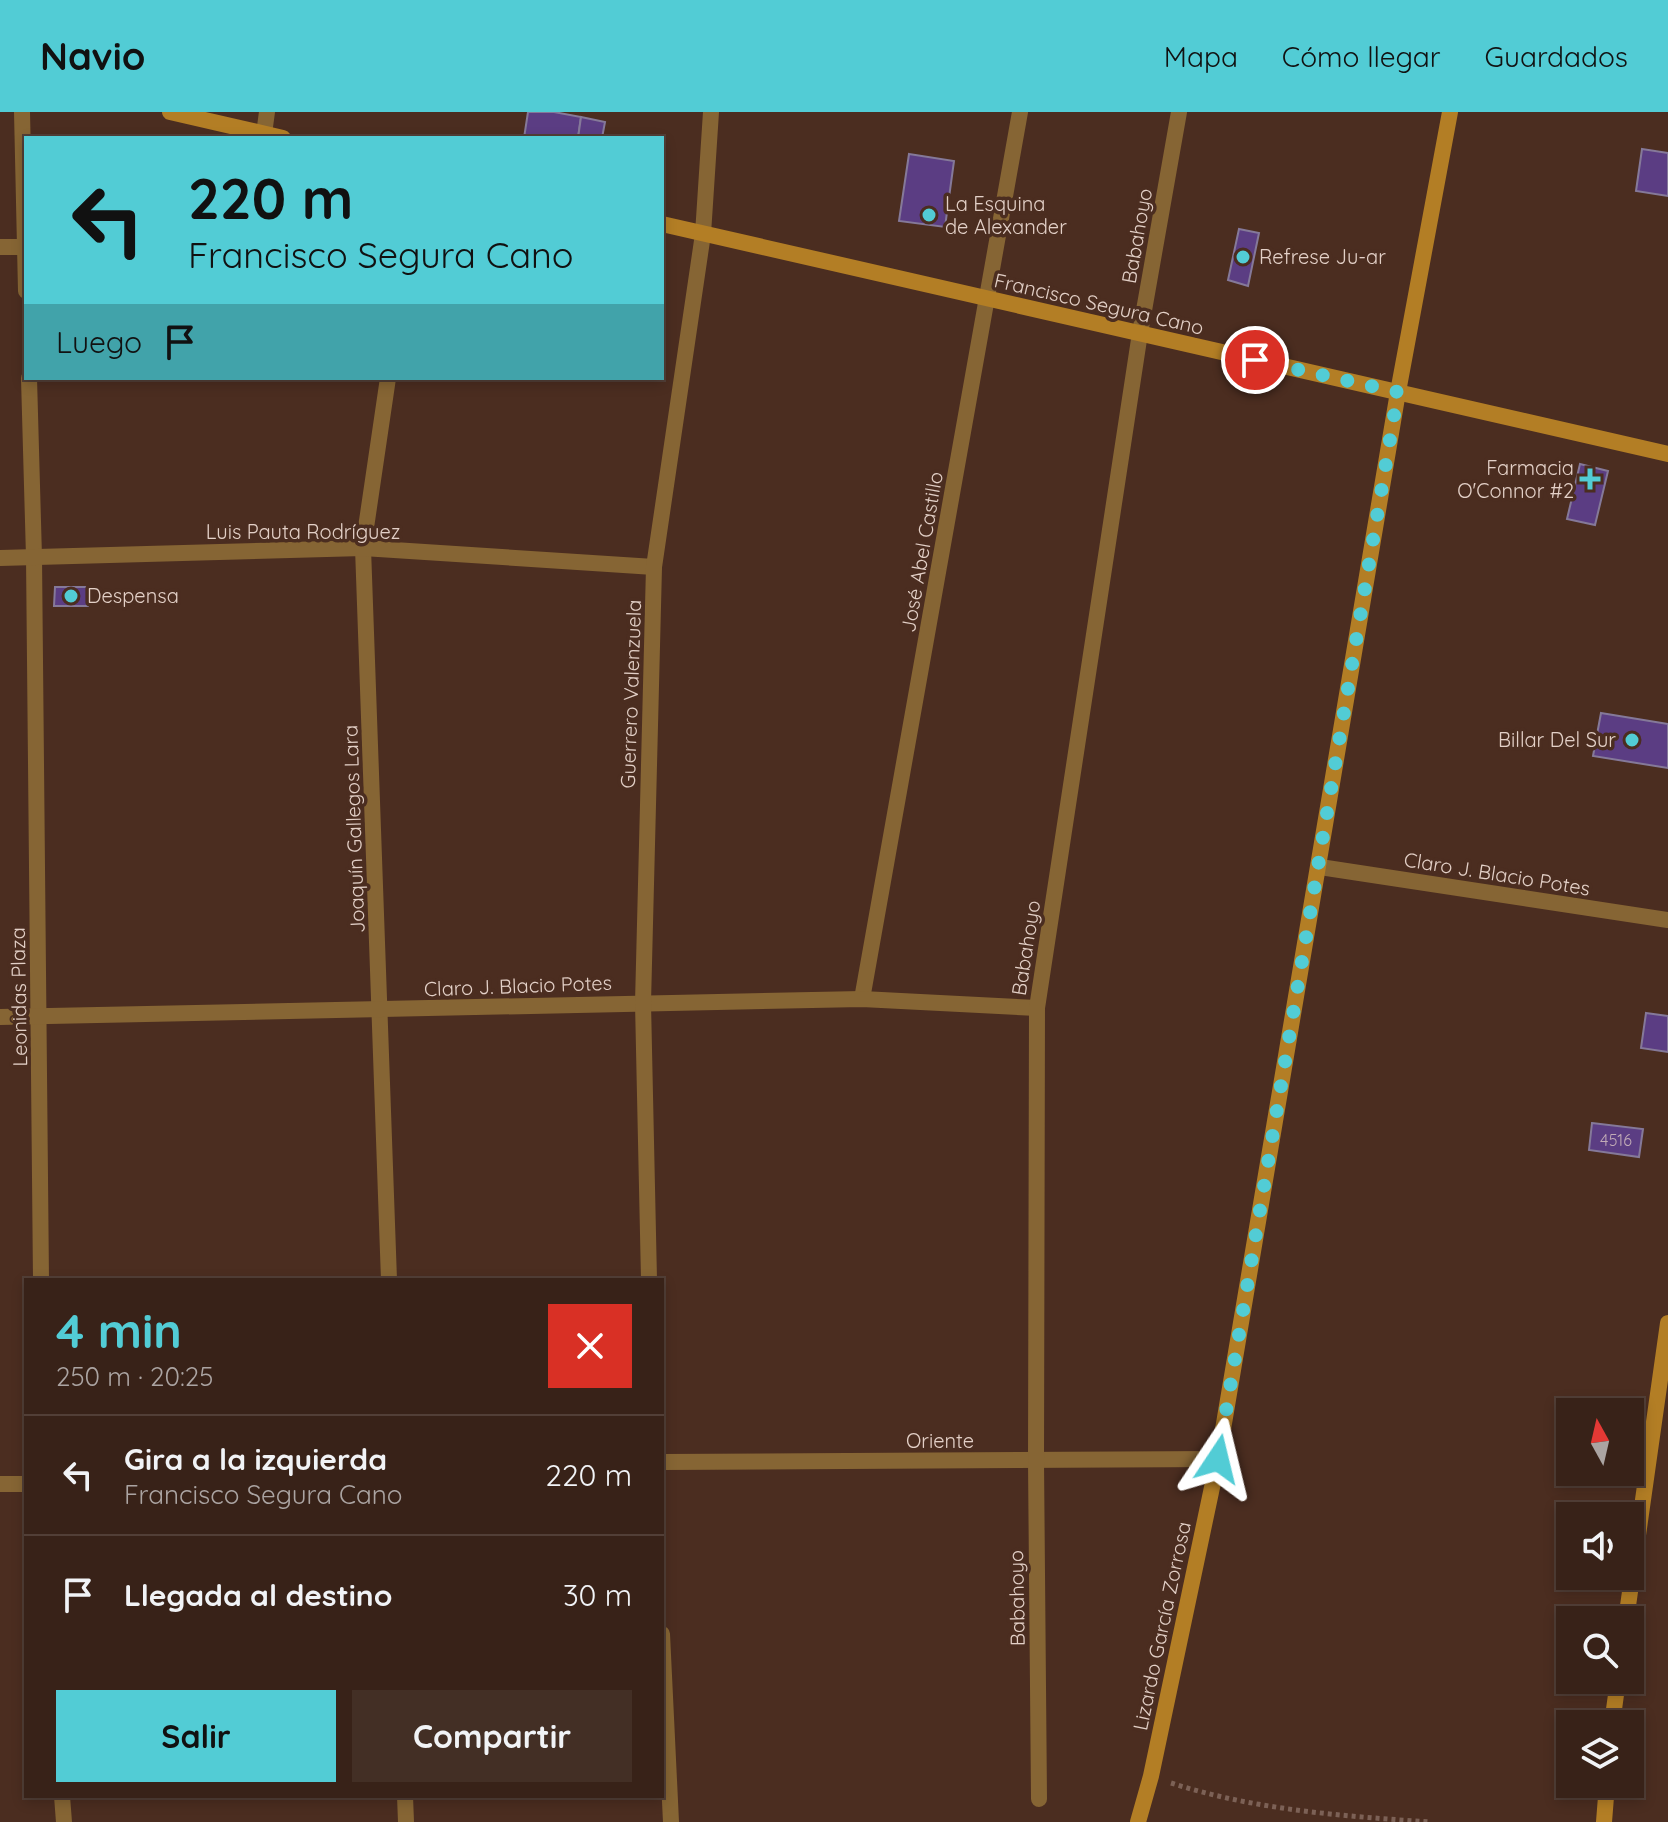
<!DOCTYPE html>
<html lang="es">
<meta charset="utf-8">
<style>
body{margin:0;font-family:Quicksand,sans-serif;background:#432f25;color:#f1f3f6;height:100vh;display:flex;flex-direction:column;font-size:30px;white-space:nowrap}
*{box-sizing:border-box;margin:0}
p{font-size:26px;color:#aba4a2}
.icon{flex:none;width:44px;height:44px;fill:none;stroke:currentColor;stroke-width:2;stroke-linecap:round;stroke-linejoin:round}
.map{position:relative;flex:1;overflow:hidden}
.side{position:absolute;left:24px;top:1166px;width:640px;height:520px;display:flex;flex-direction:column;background:#382218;border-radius:0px;box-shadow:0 4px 12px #0003,0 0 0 2px #523f37}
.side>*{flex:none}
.hud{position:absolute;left:24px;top:24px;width:640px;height:244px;border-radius:0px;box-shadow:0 4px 12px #0003,0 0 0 2px #523f37;background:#52ccd5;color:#111;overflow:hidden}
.needle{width:52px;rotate:352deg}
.tools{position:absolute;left:1556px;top:1286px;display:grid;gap:16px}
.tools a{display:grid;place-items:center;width:88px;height:88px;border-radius:0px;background:#382218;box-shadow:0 4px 12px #0003,0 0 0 2px #523f37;font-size:40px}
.pin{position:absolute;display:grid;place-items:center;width:68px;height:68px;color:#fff;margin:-34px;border:4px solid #fff;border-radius:50%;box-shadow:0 2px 8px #0007}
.me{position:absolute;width:88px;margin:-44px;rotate:10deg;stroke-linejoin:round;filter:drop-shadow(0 0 6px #0008)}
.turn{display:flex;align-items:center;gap:28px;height:168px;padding:0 32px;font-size:36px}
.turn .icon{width:104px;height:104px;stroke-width:2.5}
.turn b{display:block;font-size:56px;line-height:68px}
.then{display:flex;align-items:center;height:76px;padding:0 32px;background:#0003;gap:16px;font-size:30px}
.round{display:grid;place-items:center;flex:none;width:84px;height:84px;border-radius:0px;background:#432f25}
.summary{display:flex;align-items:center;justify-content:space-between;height:136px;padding:0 32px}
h1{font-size:48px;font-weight:700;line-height:60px;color:#52ccd5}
.button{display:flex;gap:16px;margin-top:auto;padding:16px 32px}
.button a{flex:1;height:92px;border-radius:0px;background:#52ccd5;color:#111;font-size:32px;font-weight:700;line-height:92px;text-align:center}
.button a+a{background:#432f25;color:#f1f3f6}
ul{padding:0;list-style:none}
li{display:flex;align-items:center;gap:24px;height:120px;padding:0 32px;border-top:2px solid #523f37}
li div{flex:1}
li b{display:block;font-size:30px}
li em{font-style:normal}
header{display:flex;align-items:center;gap:48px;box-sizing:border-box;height:112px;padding:0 40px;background:#52ccd5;color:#111}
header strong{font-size:38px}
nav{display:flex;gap:44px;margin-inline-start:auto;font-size:28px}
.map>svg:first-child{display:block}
</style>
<header>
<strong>Navio</strong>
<nav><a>Mapa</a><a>Cómo llegar</a><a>Guardados</a></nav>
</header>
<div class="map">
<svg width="1668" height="1710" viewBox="0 0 1668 1710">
<rect width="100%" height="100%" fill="#4b2d20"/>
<g fill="#5b3d83" stroke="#857999" stroke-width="2">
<path d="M528,0H554L581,5L578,26H524Z"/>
<path d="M581,5L605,10L602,26H578Z"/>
<path d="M1642,37L1668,41V84L1636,79Z"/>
<path d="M909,42L954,49L945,115L899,109Z"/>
<path d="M1239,117L1259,121L1248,174L1228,168Z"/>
<path d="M1580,352L1608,359L1595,413L1567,407Z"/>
<path d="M55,475H88V494H54Z"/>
<path d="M1601,601L1668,612V656L1593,644Z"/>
<path d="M1646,901L1668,904V940L1641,936Z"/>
<path d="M1592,1011L1643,1017L1639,1045L1589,1038Z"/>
</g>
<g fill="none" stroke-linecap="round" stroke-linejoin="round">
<path stroke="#7c6156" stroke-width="5" stroke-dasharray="4 4" stroke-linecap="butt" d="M1171,1671C1255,1698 1342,1704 1430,1710"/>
<g stroke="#866534" stroke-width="16">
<path d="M22,0L26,179"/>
<path d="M264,22L267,0"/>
<path d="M0,135H26"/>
<path d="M29,266L34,445L41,1168"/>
<path d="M388,266L363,436L389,1168"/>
<path d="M0,446L363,436L654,455"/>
<path d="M1320,755L1668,808"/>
<path d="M862,887L1020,0"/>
<path d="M0,905L862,887L1037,896"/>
<path d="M649,1168L643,891L654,455L703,122L711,0"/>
<path d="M662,1350L1218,1347"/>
<path d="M0,1372H26"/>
<path d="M662,1522L671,1710"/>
<path d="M62,1684L64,1710"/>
<path d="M405,1684L406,1710"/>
<path d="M1039,1687L1036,1349L1037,896L1140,221L1179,0"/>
</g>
<g stroke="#b37e25" stroke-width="16">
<path d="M170,0L283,26"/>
<path d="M662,112L1668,342"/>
<path d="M1626,1508L1668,1211"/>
<path d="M1612,1612L1618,1568"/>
<path d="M1138,1710L1151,1664L1218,1347L1398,280L1450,0"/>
<path d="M1604,1710L1607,1672"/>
</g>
</g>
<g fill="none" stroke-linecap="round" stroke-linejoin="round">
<path stroke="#52ccd5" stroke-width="14" stroke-dasharray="0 25.2" d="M1218,1347L1398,280L1255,248"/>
</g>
<g fill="#52ccd5" stroke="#4b2d20" stroke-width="3">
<circle cx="929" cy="103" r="8"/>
<circle cx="1243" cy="145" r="8"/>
<path d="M1586 355h8v8h8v8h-8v8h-8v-8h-8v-8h8z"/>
<circle cx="71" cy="484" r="8"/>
<circle cx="1632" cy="628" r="8"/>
</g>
<g text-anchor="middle" stroke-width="7" stroke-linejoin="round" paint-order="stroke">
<g font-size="16" fill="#c1abb6">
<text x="1616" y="1034">4516</text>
</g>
<g font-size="20" fill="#e3d0c7" stroke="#4b2d20" text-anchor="start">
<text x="945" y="99">La Esquina<tspan x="945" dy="23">de Alexander</tspan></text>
<text x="1259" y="152">Refrese Ju-ar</text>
<text x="1574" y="363" text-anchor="end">Farmacia<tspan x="1574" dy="23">O'Connor #2</tspan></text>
<text x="87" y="491">Despensa</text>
<text x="1616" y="635" text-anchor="end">Billar Del Sur</text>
</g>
<g font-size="20" fill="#e3d0c7" stroke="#4b2d20">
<text transform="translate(1137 124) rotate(-80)" y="7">Babahoyo</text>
<text transform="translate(1099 192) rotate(13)" y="7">Francisco Segura Cano</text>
<text x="303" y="427">Luis Pauta Rodríguez</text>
<text transform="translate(922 440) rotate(-80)" y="7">José Abel Castillo</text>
<text transform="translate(631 582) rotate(-88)" y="7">Guerrero Valenzuela</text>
<text transform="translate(354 717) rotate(-92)" y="7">Joaquín Gallegos Lara</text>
<text transform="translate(1497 762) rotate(9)" y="7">Claro J. Blacio Potes</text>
<text transform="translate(1026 836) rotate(-81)" y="7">Babahoyo</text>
<text transform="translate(518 874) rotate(-2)" y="7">Claro J. Blacio Potes</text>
<text transform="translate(19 885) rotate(-91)" y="7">Leonidas Plaza</text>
<text x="940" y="1336">Oriente</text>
<text transform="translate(1017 1486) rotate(-91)" y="7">Babahoyo</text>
<text transform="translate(1162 1514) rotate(-78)" y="7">Lizardo García Zorrosa</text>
</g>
</g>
</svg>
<div class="tools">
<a><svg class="needle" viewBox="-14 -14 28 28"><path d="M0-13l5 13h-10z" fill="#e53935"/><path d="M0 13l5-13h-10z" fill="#aba4a2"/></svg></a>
<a><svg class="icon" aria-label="sound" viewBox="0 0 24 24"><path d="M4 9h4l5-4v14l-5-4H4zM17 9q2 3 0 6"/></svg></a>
<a><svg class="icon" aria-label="search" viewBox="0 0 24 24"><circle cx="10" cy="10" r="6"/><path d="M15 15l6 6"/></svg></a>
<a><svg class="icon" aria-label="layers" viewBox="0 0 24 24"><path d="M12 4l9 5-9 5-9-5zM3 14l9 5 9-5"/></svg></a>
</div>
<div class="pin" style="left:1255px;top:248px;background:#d93025"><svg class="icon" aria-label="arrive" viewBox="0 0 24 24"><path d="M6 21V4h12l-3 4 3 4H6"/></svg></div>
<svg class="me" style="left:1218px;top:1347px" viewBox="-20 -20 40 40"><path d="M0-17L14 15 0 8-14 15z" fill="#52ccd5" stroke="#fff" stroke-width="4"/></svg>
<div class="hud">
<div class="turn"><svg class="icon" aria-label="left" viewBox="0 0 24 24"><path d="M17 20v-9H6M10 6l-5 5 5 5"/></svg><div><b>220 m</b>Francisco Segura Cano</div></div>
<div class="then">Luego<svg class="icon" aria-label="arrive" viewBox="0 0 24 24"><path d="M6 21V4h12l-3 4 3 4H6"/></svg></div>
</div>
<section class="side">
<div class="summary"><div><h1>4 min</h1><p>250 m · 20:25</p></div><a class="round" style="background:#d93025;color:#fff"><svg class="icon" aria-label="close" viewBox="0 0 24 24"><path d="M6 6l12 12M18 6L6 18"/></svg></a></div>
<ul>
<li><svg class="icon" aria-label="left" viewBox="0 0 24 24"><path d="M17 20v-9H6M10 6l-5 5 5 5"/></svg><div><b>Gira a la izquierda</b><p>Francisco Segura Cano</p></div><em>220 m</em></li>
<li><svg class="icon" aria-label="arrive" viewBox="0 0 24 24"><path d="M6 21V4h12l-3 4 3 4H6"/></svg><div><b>Llegada al destino</b></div><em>30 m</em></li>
</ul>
<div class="button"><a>Salir</a><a>Compartir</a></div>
</section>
</div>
